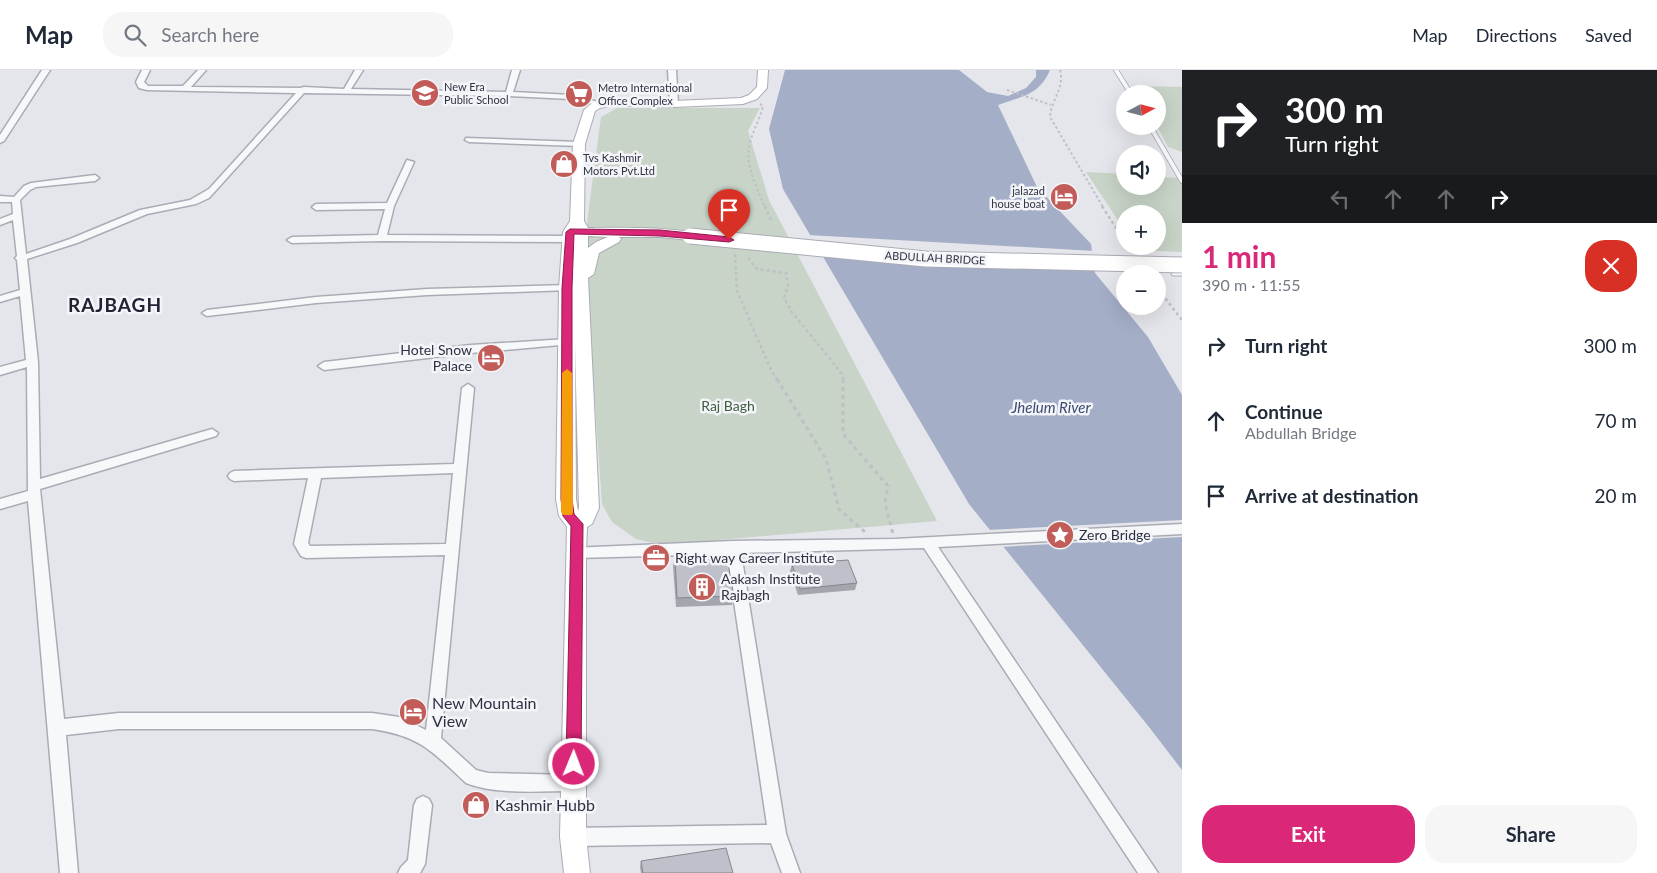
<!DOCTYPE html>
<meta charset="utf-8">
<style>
body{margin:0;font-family:Lato,sans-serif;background:#f6f6f7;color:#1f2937;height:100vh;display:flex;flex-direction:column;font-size:19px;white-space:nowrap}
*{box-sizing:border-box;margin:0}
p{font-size:16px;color:#747a83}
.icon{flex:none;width:28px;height:28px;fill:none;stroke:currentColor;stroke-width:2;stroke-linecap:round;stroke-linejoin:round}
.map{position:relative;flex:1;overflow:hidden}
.side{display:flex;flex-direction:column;background:#fff;width:475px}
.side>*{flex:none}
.banner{background:#202124;color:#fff;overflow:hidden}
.needle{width:32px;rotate:83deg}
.buttons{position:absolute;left:1116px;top:15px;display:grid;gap:10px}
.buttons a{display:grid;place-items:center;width:50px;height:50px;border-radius:50%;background:#fff;box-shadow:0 5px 20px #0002;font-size:25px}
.pin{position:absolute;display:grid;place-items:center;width:42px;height:42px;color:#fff;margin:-51px -21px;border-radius:50% 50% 50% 0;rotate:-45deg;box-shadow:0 0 5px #0007}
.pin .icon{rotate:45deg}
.me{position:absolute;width:55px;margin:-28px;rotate:1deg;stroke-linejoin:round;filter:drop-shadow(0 0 4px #0008)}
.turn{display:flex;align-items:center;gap:18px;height:105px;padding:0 20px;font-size:22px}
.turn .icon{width:65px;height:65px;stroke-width:2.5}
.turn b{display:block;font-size:35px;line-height:42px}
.lanes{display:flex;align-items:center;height:48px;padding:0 20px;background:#0003;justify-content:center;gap:25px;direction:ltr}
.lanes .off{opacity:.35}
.round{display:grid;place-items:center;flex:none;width:52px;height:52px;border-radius:20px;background:#f6f6f7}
.overview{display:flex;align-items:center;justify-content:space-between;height:85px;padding:0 20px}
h1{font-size:30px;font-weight:700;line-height:38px;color:#db2777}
.button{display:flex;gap:10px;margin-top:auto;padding:10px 20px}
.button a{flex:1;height:58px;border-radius:20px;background:#db2777;color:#fff;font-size:20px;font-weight:700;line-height:58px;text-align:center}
.button a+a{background:#f6f6f7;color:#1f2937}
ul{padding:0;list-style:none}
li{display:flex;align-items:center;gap:15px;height:75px;padding:0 20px}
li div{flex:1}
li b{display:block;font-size:19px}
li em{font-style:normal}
header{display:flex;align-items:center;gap:30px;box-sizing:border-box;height:70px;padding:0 25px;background:#fff;border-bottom:1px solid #e0e1e3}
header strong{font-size:24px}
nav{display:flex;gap:28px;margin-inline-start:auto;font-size:18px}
.search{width:350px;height:45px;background:#f6f6f7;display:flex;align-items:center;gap:12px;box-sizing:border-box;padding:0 18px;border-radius:20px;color:#747a83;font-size:19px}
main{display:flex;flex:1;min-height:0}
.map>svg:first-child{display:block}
</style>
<header>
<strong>Map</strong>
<div class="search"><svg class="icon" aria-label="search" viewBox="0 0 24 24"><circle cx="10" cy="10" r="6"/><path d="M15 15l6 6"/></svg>Search here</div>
<nav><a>Map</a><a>Directions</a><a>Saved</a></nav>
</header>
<main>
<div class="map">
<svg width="1182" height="803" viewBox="0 0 1182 803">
<rect width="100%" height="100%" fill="#e5e6eb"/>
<g fill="#c8d4c7">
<path d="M1136,16L1182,17V82L1168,77L1157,56L1158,24H1140Z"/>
<path d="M617,38H760L748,61L769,130L937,451L661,475L636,469L612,452L602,434L585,190L588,144L601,47Z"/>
<path d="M1086,102L1125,104V116H1158V107L1182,108V182L1137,180L1135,176H1158V144H1125V161Z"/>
</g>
<path fill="#a4aec7" d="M785,0H959L987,22L1008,26L1026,18L1036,7V0H1050C1039,26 1021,26 998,35L1037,117L1091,174L1095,203L1148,267L1182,325V700L1149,657L969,434L783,119L769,59Z"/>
<g fill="#e5e6eb">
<path d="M808,165L1095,181L1097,195L816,180Z"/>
<path d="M1182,450V467L1000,477L987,460Z"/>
</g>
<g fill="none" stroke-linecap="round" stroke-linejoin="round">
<defs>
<g id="lane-far1">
<path d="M1116,0L1131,24"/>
<path d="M1150,56L1182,111"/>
</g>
<path id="lane" d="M1174,203H1182"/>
<g id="street">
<path d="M42,0H50L4,71L0,73V65Z"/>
<path d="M142,0H150L144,12L148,16H183L198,0H206L191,17L300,18L304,17L344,19L355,0H363L351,19L506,22L512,0H520L513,22L571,25L606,34L602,36L571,29L509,26L304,23L209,128L196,134L147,144L77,173L27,189L38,292L40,409L212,359L218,363L216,366L40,419L64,649L119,643H372L399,647L426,660L445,485L306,488L301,486L294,474L308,408L234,411L230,409L228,406L230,403L234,401L454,394L462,318L468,314L474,318L441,668L476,700L488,703L573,705L579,707L581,713L579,719L573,721C540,721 496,725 466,713C432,681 420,666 372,659H119L66,665L78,803H60L28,431L0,439V429L28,421L27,297L0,305V297L26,290L20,226L0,232V226L20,220L17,190L15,188L17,186L13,150L0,155V149L13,144L12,132H0V126L14,127L24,116L31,113L95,105L99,108L95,111L36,117L30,120L20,130L26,184L70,169L140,140L190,130L209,119L296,23L147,20L139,18L136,12ZM453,403L446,474L310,476L308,473L321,408Z"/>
<path d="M668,0H676L678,34L674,36L670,34Z"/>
<path d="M466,68L579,72L583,74L579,76L469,72L465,70Z"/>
<path d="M407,90L414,92L394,136L387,165L570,166L575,169L570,172L382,171L292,173L287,170L292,167L378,165L385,139L316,140L312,137L316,134L387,133Z"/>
<path d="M567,215L572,218L571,220L427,225L316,233L207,246L202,243L207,240L316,227L427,219Z"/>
<path d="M567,269L571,270L572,272L571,274L471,283L324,300L318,296L324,292L471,275Z"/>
<path d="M1182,454V464L938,477L1158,803H1138L924,478L741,483L786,764L800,803H782L771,773L573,776L567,773L564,767L567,761L573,758L767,755L727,484L576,488L571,486L569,482L571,478L733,471L895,469Z"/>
<path d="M423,726L429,729L432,735L425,794L420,803H398L401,797L408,790L414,735L417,729Z"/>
</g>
<path id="secondary" d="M758,0H768L767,18L757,29L743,34L674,37L612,35L600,38L595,41L585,74L584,151L588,158C605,158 689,156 697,166L690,170L660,167H619L621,169L619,172L599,183L594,204L588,208L599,438L592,454L587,457L586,482V767L590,803H564L560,767L567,457L559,446L556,429L559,218L563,162L570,151L573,74L584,40L592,33L612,29L674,31L741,28L749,25L757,17ZM588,166L608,167L596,172L588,178ZM575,273L579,438L578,441L576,429Z"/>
</defs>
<use href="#lane-far1" stroke="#aaacb5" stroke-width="5.5"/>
<use href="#lane" stroke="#aaacb5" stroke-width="7"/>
<use href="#street" stroke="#aaacb5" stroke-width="3"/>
<use href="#secondary" stroke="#aaacb5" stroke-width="2"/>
<g stroke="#bfc0c6" stroke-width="2" stroke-dasharray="2.5 2.5" stroke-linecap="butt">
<path d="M1060,0C1065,18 1051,30 1050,47L1103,137"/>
<path d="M1007,20L1051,35"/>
<path d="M760,34L763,36C760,49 753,60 750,73C744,94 757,118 765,137"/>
</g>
<g stroke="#bfc0c6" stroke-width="2.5" stroke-dasharray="3 3" stroke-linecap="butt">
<path d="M765,136L771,150"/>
<path d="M1102,136L1125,172"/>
<path d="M735,184L737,221L770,298L777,310"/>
<path d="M748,188L757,199L786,203L788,215L784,228L791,241L843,305V310"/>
<path d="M1158,219L1182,250"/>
</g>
<g stroke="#bfc0c6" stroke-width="3" stroke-dasharray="4 4" stroke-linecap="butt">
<path d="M777,309L826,389L839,439L865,462"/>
<path d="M843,309V364L888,416L885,433L893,464"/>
</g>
<use href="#lane-far1" stroke="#f7f8fa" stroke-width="4"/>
<use href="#lane" stroke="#f7f8fa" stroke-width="5"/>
<use href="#street" fill="#f7f8fa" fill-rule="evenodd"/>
<use href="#secondary" fill="#fff" fill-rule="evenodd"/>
<defs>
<path id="secondary-bridge" d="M690,166L926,189L1182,195"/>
</defs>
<use href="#secondary-bridge" stroke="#aaacb5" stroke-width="17" stroke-linecap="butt"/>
<use href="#secondary-bridge" stroke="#fff" stroke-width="15"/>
</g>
<g fill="#a4a6ae">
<path d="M675,487L734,526L732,535L676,537L673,496Z"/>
<path d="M792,494L857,513L855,520L798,525L790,501Z"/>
<path d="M641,791L733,803H641L640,797Z"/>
</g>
<g fill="#bfc1ca" stroke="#86878d">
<path d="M675,487L727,488L734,526L677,528Z"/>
<path d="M848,490L857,513L800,519L792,494Z"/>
<path d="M726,778L733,803H643L641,791Z"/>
</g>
<path fill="#db2777" stroke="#8e194d" d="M570,159L660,160L729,167L734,170L729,172L660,166L574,164L572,218V429L574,444L583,454L581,694L579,699L574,701L568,699L566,694L571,456L563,446L561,429L562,218L566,162Z"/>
<path fill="#f59e0b" d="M567,299L572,303L573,442L572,445H563L561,442L562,303Z"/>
<defs>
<symbol id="school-disc" viewBox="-11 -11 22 22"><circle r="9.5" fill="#c15c58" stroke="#f4f5f8"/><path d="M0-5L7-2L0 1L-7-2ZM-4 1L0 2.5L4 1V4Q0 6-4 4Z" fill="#fff"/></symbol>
<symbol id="supermarket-disc" viewBox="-11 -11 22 22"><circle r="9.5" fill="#c15c58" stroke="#f4f5f8"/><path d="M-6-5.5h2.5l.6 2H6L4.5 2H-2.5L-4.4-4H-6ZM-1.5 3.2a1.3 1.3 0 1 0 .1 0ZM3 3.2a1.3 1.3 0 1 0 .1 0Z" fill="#fff"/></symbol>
<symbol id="shop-disc" viewBox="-11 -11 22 22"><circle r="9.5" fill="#c15c58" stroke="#f4f5f8"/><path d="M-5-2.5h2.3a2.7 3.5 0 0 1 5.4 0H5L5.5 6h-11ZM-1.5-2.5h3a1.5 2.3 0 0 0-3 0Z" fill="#fff"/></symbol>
<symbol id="hotel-disc" viewBox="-11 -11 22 22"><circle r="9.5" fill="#c15c58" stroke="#f4f5f8"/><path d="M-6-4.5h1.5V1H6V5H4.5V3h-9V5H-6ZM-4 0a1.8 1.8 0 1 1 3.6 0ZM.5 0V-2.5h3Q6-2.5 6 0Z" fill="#fff"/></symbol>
<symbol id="sight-disc" viewBox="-11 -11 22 22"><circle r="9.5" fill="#c15c58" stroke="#f4f5f8"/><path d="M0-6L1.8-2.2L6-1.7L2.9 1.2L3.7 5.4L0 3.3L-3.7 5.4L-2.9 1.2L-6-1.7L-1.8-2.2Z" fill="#fff"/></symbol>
<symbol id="office-disc" viewBox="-11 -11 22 22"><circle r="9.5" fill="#c15c58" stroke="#f4f5f8"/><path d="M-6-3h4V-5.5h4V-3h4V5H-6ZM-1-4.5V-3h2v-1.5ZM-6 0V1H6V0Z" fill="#fff"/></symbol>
<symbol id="building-disc" viewBox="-11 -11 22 22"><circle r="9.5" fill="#c15c58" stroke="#f4f5f8"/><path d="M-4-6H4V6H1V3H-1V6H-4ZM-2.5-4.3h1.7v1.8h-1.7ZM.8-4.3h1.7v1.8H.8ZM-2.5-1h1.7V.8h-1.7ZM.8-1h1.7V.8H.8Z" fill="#fff"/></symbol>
</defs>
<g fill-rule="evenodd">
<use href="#school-disc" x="409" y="7" width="32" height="32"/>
<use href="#supermarket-disc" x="563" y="8" width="32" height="32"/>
<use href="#shop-disc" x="548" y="78" width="32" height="32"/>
<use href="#hotel-disc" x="1048" y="111" width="32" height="32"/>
<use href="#hotel-disc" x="475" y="272" width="32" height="32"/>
<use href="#sight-disc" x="1044" y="449" width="32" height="32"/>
<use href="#office-disc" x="640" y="472" width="32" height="32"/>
<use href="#building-disc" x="686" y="501" width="32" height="32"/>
<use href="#hotel-disc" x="397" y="626" width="32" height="32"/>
<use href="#shop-disc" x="460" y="719" width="32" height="32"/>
</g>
<g text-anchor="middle" stroke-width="5" stroke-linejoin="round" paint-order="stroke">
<g font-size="11" fill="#2e3142" stroke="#f4f5f8" text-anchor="start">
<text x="444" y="21">New Era<tspan x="444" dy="13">Public School</tspan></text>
<text x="598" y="22">Metro International<tspan x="598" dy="13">Office Complex</tspan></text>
<text x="583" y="92">Tvs Kashmir<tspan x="583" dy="13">Motors Pvt.Ltd</tspan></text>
<text x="1045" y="125" text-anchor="end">jalazad<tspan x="1045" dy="13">house boat</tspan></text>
</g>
<g font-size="11" fill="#2e3142" stroke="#f4f5f8">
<text transform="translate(935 188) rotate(3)" y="4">ABDULLAH BRIDGE</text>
</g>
<g font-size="14" fill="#2e3142" stroke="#f4f5f8" text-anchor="start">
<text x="472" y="285" text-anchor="end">Hotel Snow<tspan x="472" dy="16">Palace</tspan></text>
<text x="1079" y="470">Zero Bridge</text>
<text x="675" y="493">Right way Career Institute</text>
<text x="721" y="514">Aakash Institute<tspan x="721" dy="16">Rajbagh</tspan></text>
</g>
<g font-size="14" fill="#3d5c3d" stroke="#f4f5f8">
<text x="728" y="341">Raj Bagh</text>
</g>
<g font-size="15" font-style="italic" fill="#3c4a72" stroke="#f4f5f8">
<text x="1051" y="343">Jhelum River</text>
</g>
<g font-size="16" fill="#2e3142" stroke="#f4f5f8" text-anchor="start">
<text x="432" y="639">New Mountain<tspan x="432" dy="18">View</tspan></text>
<text x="495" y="741">Kashmir Hubb</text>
</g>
<g font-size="19" font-weight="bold" letter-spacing="1" fill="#202333" stroke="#f4f5f8">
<text x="115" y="242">RAJBAGH</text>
</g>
</g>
</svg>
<div class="buttons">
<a><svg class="needle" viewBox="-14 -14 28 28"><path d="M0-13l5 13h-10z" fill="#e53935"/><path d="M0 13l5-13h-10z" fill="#747a83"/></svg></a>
<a><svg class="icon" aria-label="sound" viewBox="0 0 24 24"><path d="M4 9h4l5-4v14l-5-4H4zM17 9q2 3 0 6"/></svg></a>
<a>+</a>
<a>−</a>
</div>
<div class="pin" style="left:729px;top:170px;background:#d93025"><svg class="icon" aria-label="arrive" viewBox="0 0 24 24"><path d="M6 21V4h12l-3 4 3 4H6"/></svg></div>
<svg class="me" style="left:574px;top:694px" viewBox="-20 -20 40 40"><circle r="17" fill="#db2777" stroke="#fff" stroke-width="3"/><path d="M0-11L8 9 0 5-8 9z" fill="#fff"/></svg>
</div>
<section class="side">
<div class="banner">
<div class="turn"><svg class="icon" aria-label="right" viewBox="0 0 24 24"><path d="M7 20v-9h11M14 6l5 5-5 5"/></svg><div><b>300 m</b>Turn right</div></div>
<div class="lanes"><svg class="icon off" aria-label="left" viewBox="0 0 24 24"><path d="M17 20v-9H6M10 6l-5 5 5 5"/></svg><svg class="icon off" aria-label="ahead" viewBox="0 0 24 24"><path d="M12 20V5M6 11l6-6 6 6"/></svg><svg class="icon off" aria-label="ahead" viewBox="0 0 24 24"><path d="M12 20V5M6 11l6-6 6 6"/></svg><svg class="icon" aria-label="right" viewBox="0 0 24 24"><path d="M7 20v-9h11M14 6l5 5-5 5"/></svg></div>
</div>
<div class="overview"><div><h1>1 min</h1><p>390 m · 11:55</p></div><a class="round" style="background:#d93025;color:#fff"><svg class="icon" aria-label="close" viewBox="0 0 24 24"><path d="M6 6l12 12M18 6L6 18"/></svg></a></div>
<ul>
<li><svg class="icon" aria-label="right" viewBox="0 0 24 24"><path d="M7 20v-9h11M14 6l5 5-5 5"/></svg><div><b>Turn right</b></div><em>300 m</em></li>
<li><svg class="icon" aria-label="ahead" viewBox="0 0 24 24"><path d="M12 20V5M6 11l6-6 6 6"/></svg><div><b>Continue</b><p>Abdullah Bridge</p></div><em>70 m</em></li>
<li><svg class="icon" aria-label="arrive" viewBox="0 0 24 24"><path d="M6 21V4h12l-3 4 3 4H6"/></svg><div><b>Arrive at destination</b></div><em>20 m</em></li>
</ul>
<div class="button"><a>Exit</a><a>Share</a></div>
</section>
</main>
